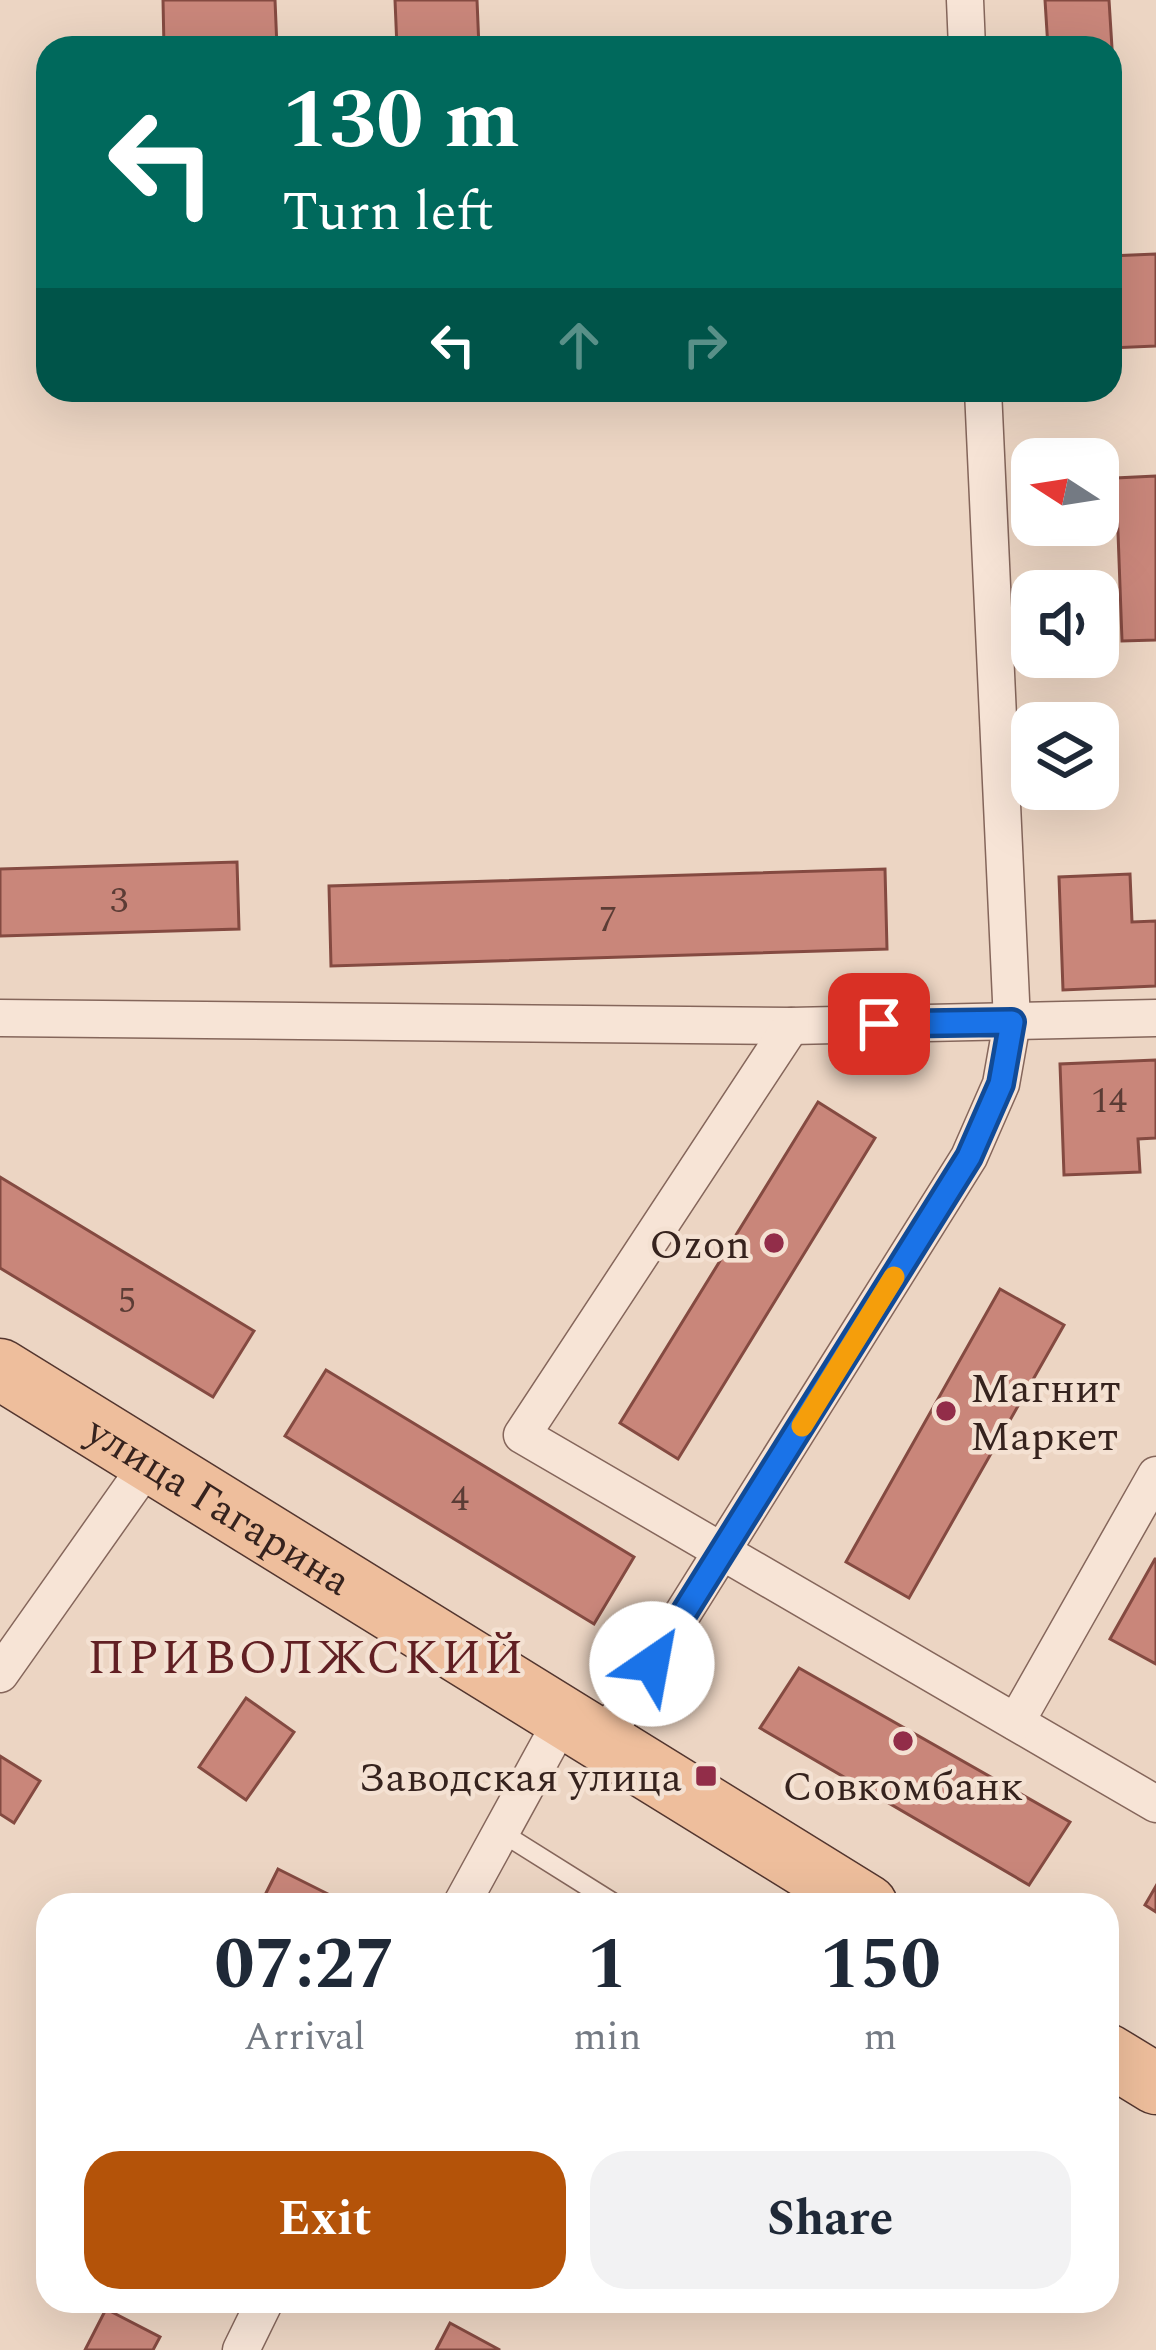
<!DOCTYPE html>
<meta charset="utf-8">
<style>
body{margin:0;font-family:Spectral,serif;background:#f2f2f3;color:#1f2937;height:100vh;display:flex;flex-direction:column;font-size:45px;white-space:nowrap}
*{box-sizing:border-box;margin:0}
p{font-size:39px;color:#747a83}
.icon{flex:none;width:66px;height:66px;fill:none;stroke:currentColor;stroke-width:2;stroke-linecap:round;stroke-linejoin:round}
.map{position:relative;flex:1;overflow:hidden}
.details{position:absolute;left:36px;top:1893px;width:1083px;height:420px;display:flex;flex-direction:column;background:#fff;border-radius:36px;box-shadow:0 12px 48px #0002}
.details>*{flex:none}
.hud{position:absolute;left:36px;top:36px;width:1086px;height:366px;border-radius:36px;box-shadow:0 12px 48px #0002;background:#00695c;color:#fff;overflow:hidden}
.needle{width:78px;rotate:282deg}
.tools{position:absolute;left:1011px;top:438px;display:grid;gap:24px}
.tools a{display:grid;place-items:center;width:108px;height:108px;border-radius:24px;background:#fff;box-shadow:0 12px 48px #0002;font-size:60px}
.pin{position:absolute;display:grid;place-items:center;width:102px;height:102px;color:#fff;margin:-51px;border-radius:24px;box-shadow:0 6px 18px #0006}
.me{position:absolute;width:132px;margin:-66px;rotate:33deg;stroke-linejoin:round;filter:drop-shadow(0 0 9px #0008)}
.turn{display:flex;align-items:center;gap:42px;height:252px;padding:0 48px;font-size:54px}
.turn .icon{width:156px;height:156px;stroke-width:2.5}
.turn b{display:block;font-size:84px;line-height:102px}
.lanes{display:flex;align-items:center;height:114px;padding:0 48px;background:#0003;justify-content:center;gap:60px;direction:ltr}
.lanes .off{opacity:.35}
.eta{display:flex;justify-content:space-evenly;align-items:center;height:204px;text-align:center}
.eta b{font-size:72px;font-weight:700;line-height:84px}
.button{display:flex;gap:24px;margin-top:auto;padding:24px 48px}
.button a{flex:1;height:138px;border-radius:36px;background:#b45309;color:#fff;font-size:48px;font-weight:700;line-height:138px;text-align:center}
.button a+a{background:#f2f2f3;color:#1f2937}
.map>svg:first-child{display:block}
</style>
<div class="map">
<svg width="1156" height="2350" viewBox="0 0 1156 2350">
<rect width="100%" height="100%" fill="#ecd5c3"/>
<g fill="#c9867a" stroke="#844a41" stroke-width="3">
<path d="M163,0H275L277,48H164Z"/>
<path d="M395,0H477L479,48H397Z"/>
<path d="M1045,0H1109L1118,144H1110V48H1048Z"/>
<path d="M1156,254V346L1110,348V256Z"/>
<path d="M1156,476V640L1122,641L1116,478Z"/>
<path d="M237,862L239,929L0,936V869Z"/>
<path d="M885,869L887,949L331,966L329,886Z"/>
<path d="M1130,874L1132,922L1156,921V986L1063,990L1059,877Z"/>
<path d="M1156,1060V1138L1138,1139L1140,1172L1064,1175L1060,1064Z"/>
<path d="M818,1102L875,1138L678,1459L620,1423Z"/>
<path d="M0,1177L254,1331L213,1397L0,1268Z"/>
<path d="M1000,1289L1064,1325L909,1598L846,1562Z"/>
<path d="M326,1370L634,1557L594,1624L285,1436Z"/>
<path d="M1155,1559H1156V1664L1110,1639Z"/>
<path d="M799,1668L1070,1822L1029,1885L760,1728Z"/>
<path d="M246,1698L294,1732L246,1800L199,1767Z"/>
<path d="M0,1756L40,1781L14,1823L0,1814Z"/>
<path d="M278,1869L350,1905H260Z"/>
<path d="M1156,1886V1912L1145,1905Z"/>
<path d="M106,2309L160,2337L153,2350H85Z"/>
<path d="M450,2323L500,2350H436Z"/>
</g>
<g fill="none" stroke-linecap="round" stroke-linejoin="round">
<defs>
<path id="lane" d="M499,1831L617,1905"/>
<g id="street">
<path d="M965,0L967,48"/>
<path d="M0,1018L791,1026L1156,1018"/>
<path d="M791,1026L522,1435L1156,1804"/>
<path d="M0,1674L149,1463"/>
<path d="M1016,1722L1156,1475"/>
<path d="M604,1739L969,1157L1001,1084L1012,1022L983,390"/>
<path d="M461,1905L565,1715"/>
<path d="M241,2350L265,2301"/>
</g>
<g id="primary">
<path id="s1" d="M0,1369L867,1905"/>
<path d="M1107,2054L1156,2084"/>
</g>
</defs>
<use href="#lane" stroke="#85665b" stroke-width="21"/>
<use href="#street" stroke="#85665b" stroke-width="39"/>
<use href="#primary" stroke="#53362f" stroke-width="63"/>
<use href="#lane" stroke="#f7e4d6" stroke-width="18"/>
<use href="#street" stroke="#f7e4d6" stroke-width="36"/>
<use href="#primary" stroke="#eebe9c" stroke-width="60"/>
</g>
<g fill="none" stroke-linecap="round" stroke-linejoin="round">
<defs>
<path id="route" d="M652,1664L969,1157L1001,1084L1012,1022L879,1024"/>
</defs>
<use href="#route" stroke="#114b97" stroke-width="30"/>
<use href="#route" stroke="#1a73e8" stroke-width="21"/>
<path stroke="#f59e0b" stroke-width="21" d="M802,1426L894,1277"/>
</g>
<g fill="#922d49" stroke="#f4e1d2" stroke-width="4.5">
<circle cx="774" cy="1243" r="12"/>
<circle cx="946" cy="1411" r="12"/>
<circle cx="903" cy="1741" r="12"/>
<rect x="694" y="1764" width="24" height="24" rx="6"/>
</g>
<g text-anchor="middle" stroke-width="9" stroke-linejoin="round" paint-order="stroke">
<g font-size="36" fill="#5b3c35">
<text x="119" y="912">3</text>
<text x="608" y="931">7</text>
<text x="1109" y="1112">14</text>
<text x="127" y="1312">5</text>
<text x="460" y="1510">4</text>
</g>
<g font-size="42" fill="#36231e" stroke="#f4e1d2" text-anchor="end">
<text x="750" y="1258">Ozon</text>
<text x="970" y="1402" text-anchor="start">Магнит<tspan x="970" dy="48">Маркет</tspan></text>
<text x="682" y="1791">Заводская улица</text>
<text x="903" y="1800" text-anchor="middle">Совкомбанк</text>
</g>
<g font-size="42" fill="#36231e" stroke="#f4e1d2">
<text dy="15" stroke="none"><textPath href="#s1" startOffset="258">улица Гагарина</textPath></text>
</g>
<g font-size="48" letter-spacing="3" fill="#611f23" stroke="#f4e1d2">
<text x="307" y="1673">ПРИВОЛЖСКИЙ</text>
</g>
</g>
</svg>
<div class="tools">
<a><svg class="needle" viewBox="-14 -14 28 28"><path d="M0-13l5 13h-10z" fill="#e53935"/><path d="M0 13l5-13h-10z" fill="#747a83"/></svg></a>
<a><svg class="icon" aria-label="sound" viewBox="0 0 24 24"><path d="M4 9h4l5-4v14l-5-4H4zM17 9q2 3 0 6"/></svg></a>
<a><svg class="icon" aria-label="layers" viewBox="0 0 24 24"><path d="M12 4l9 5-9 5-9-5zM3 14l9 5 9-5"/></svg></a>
</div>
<div class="pin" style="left:879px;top:1024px;background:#d93025"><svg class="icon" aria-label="arrive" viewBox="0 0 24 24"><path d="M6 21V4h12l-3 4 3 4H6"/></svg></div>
<svg class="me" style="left:652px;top:1664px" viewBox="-20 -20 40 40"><circle r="19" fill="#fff"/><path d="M0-13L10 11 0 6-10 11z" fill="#1a73e8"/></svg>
<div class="hud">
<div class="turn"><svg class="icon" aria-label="left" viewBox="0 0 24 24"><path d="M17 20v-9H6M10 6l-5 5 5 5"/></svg><div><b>130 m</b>Turn left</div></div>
<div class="lanes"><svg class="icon" aria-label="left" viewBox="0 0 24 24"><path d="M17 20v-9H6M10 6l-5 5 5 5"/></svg><svg class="icon off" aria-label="ahead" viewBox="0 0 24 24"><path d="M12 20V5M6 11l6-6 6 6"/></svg><svg class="icon off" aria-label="right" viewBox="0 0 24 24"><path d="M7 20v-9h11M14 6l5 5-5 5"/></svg></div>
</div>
<section class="details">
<div class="eta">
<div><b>07:27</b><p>Arrival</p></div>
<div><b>1</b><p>min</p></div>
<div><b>150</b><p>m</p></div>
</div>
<div class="button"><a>Exit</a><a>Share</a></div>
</section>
</div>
